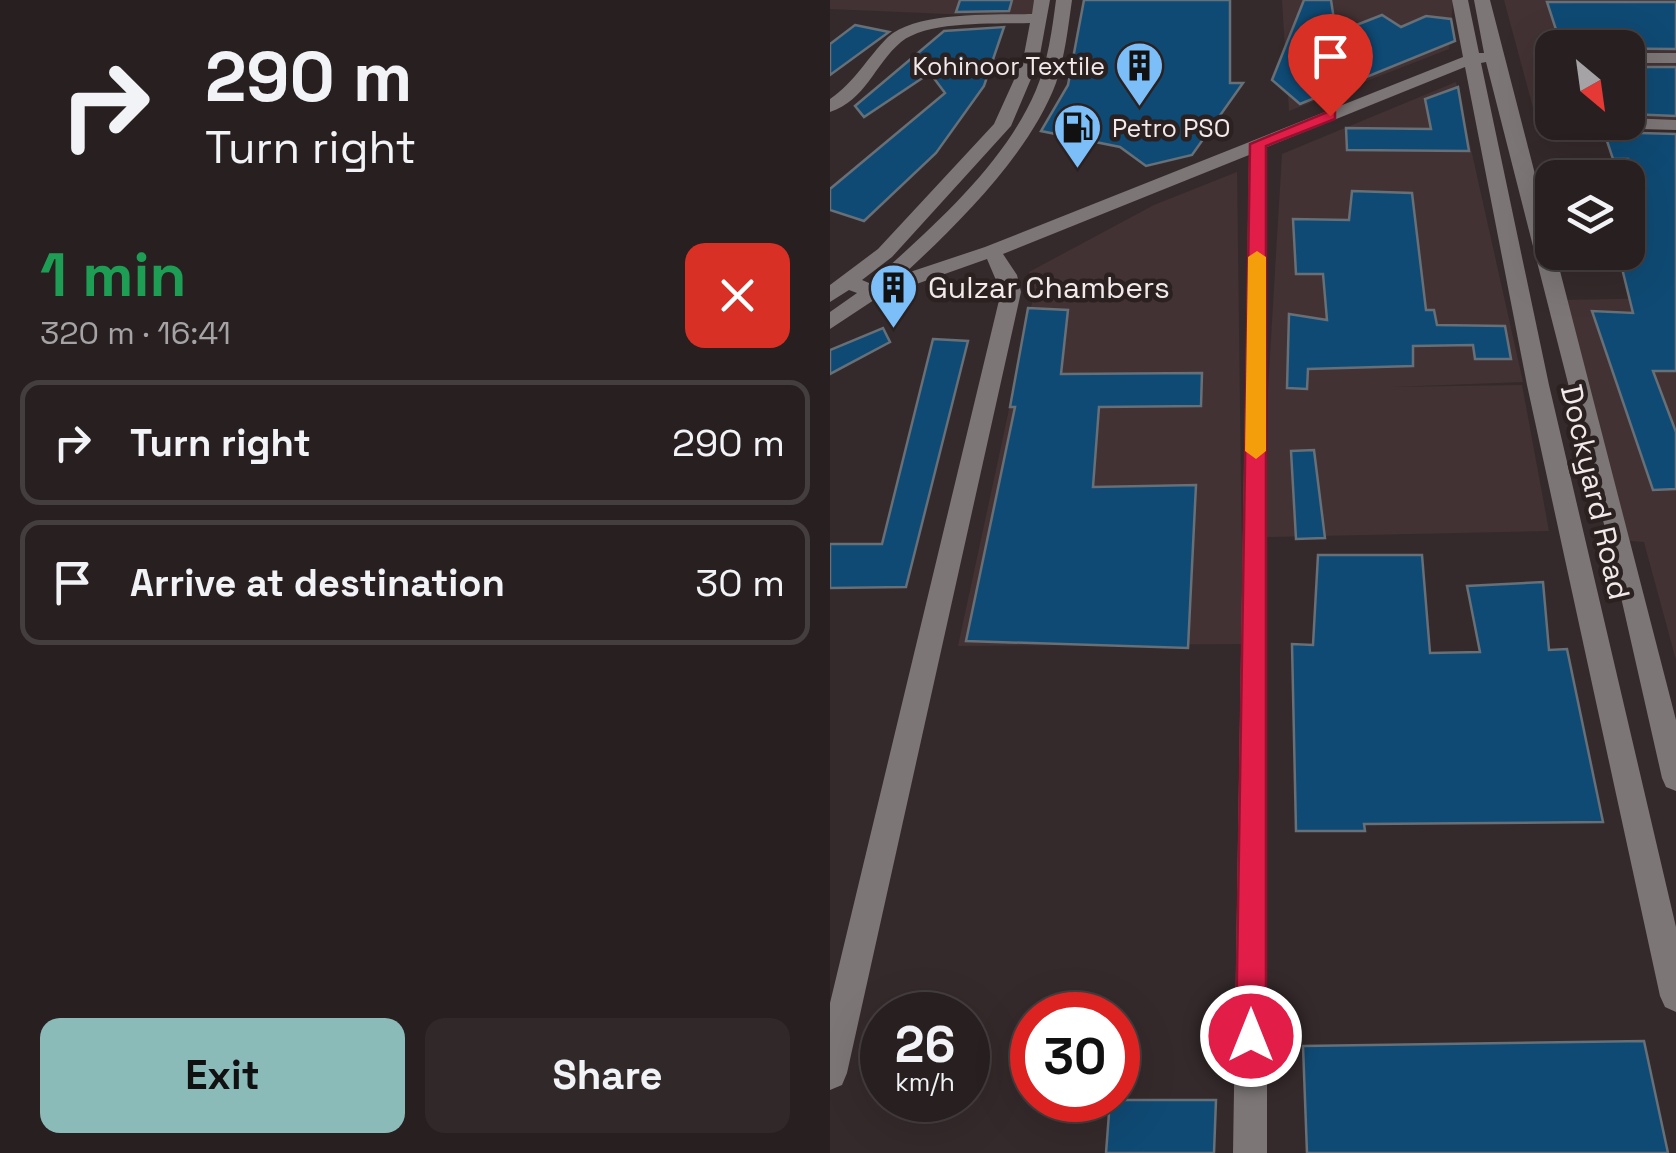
<!DOCTYPE html>
<meta charset="utf-8">
<style>
body{margin:0;font-family:"Space Grotesk",sans-serif;background:#302829;color:#f1f3f6;height:100vh;display:flex;flex-direction:column;font-size:38px;white-space:nowrap}
*{box-sizing:border-box;margin:0}
p{font-size:32px;color:#a5a3a5}
.icon{flex:none;width:55px;height:55px;fill:none;stroke:currentColor;stroke-width:2;stroke-linecap:round;stroke-linejoin:round}
.map{position:relative;flex:1;overflow:hidden}
.side{display:flex;flex-direction:column;background:#282020;width:830px}
.side>*{flex:none}
.top-card{background:#282020;color:#f1f3f6;overflow:hidden}
.needle{width:65px;rotate:151deg}
.controls{position:absolute;left:705px;top:30px;display:grid;gap:20px}
.controls a{display:grid;place-items:center;width:110px;height:110px;border-radius:20px;background:#282020;box-shadow:0 10px 40px #0002,0 0 0 2px #443e3e;font-size:50px}
.speed{position:absolute;left:30px;top:992px;display:flex;gap:20px;font-size:50px;font-weight:700;text-align:center}
.speed>*{display:grid;place-content:center;width:130px;height:130px;border-radius:50%;background:#282020;box-shadow:0 10px 40px #0002,0 0 0 2px #443e3e;line-height:1}
.speed small{font-size:25px;font-weight:400}
.speed .limit{border:15px solid #d22;background:#fff;color:#111}
.pin{position:absolute;display:grid;place-items:center;width:85px;height:85px;color:#fff;margin:-102px -42px;border-radius:50% 50% 50% 0;rotate:-45deg;box-shadow:0 0 10px #0007}
.pin .icon{rotate:45deg}
.me{position:absolute;width:110px;margin:-55px;rotate:0deg;stroke-linejoin:round;filter:drop-shadow(0 0 8px #0008)}
.turn{display:flex;align-items:center;gap:35px;height:210px;padding:0 40px;font-size:45px}
.turn .icon{width:130px;height:130px;stroke-width:2.5}
.turn b{display:block;font-size:70px;line-height:85px}
.round{display:grid;place-items:center;flex:none;width:105px;height:105px;border-radius:20px;background:#302829}
.headline{display:flex;align-items:center;justify-content:space-between;height:170px;padding:0 40px}
h1{font-size:60px;font-weight:700;line-height:75px;color:#1e9e55}
.primary-button{display:flex;gap:20px;margin-top:auto;padding:20px 40px}
.primary-button a{flex:1;height:115px;border-radius:20px;background:#8bbbb9;color:#111;font-size:40px;font-weight:700;line-height:115px;text-align:center}
.primary-button a+a{background:#302829;color:#f1f3f6}
ul{padding:0;list-style:none}
li{display:flex;align-items:center;gap:30px;height:125px;margin:0 20px 15px;padding:0 20px;border:5px solid #443e3e;border-radius:20px}
li div{flex:1}
li b{display:block;font-size:38px}
li em{font-style:normal}
main{display:flex;flex:1;min-height:0}
.map>svg:first-child{display:block}
</style>
<main>
<section class="side">
<div class="top-card">
<div class="turn"><svg class="icon" aria-label="right" viewBox="0 0 24 24"><path d="M7 20v-9h11M14 6l5 5-5 5"/></svg><div><b>290 m</b>Turn right</div></div>
</div>
<div class="headline"><div><h1>1 min</h1><p>320 m · 16:41</p></div><a class="round" style="background:#d93025;color:#fff"><svg class="icon" aria-label="close" viewBox="0 0 24 24"><path d="M6 6l12 12M18 6L6 18"/></svg></a></div>
<ul>
<li><svg class="icon" aria-label="right" viewBox="0 0 24 24"><path d="M7 20v-9h11M14 6l5 5-5 5"/></svg><div><b>Turn right</b></div><em>290 m</em></li>
<li><svg class="icon" aria-label="arrive" viewBox="0 0 24 24"><path d="M6 21V4h12l-3 4 3 4H6"/></svg><div><b>Arrive at destination</b></div><em>30 m</em></li>
</ul>
<div class="primary-button"><a>Exit</a><a>Share</a></div>
</section>
<div class="map">
<svg width="846" height="1153" viewBox="0 0 846 1153">
<rect width="100%" height="100%" fill="#352a2b"/>
<g fill="#433233" fill-rule="evenodd">
<path d="M0,0H213L209,18L0,9Z"/>
<path d="M452,0H623L619,49L459,111Z"/>
<path d="M674,0H846V130H709ZM722,48H798V122H722Z"/>
<path d="M626,82L693,382L561,387L692,385L719,531L436,537L438,390L452,154Z"/>
<path d="M407,172L413,644L128,646L205,289L199,272L324,205Z"/>
<path d="M846,298V660L814,542L790,540L727,300Z"/>
</g>
<g fill="#0f4a74" stroke="#676f77" stroke-width="2.5">
<path d="M130,0H182L179,11L126,12Z"/>
<path d="M254,0H400V83H413L362,155L316,166L290,147L211,131L238,85Z"/>
<path d="M474,0H501L506,33L552,15L571,27L596,16L621,19L625,41L470,104L442,80Z"/>
<path d="M717,2H846V49L732,48Z"/>
<path d="M25,25L59,32L0,75V44Z"/>
<path d="M174,27L154,86L106,153L34,221L0,210V189L115,93L100,73L34,117L25,106L114,31Z"/>
<path d="M798,67H846V116L798,114Z"/>
<path d="M628,87L639,151L517,150L516,128L601,129L595,99Z"/>
<path d="M774,132L846,134V371H823L846,432V489L823,490L762,311L803,313L788,252H798V233L809,234L798,187V159H783Z"/>
<path d="M522,191L582,193L596,310H604L607,325L675,326L681,359H645L643,345L583,346V366L478,369L477,389L457,388L459,314L497,320L493,274H466L463,219L519,220Z"/>
<path d="M198,308L238,310L231,374L372,373L371,406L269,407L263,487L366,485L358,648L136,641L185,407H180Z"/>
<path d="M53,328L60,342L0,374V350Z"/>
<path d="M103,339L138,341L76,587L0,588V544H52Z"/>
<path d="M484,450L495,538L466,539L461,451Z"/>
<path d="M488,555H592L600,653L650,652L637,586L713,582L719,650L737,649L773,822L534,824L535,831H466L462,644L483,645Z"/>
<path d="M814,1041L838,1153H477L473,1046Z"/>
<path d="M280,1100H386L384,1153H276Z"/>
</g>
<g fill="none" stroke-linecap="round" stroke-linejoin="round">
<g fill="#7c7676" fill-rule="evenodd">
<path d="M204,0H220L209,60L181,126L62,257L32,280L39,283L48,276C106,224 175,163 206,90C218,61 222,30 226,0H242C238,28 235,56 226,83C200,153 128,224 74,274L155,247L633,57L622,0H638L649,53H654L644,0H660L846,720V791L836,787L832,778L778,540L656,62L651,63L719,385L846,927V1012L835,1007L830,996L697,385L635,67L437,147V1153H403L419,155L173,254L187,275L191,292L17,1073L12,1085L0,1090V1003L171,292L157,259L47,298L0,329V312L27,293L19,290L0,302V285L48,249L164,124L193,60L200,23C166,24 98,20 71,42C44,65 36,100 0,112V99C25,82 37,58 58,37C86,11 165,15 202,14Z"/>
<rect x="798" y="53" width="48" height="10"/>
<path d="M722,54V84L714,79L709,63Z"/>
<path d="M798,118L846,120V130L752,127L744,122H798Z"/>
</g>
</g>
<path fill="#e11d48" stroke="#92132f" stroke-width="2.5" d="M500,111L505,112V119L436,146V1036L432,1047L421,1051L410,1047L406,1036L420,144Z"/>
<path fill="#f59e0b" d="M427,251L436,257V451L426,459L415,451L418,257Z"/>
<defs>
<symbol id="building-pin" viewBox="-11 -11 22 30"><path d="M0 17L-7.5 6A9.5 9.5 0 1 1 7.5 6Z" fill="#7bbef8" stroke="#2b2121"/><path d="M-4-6H4V6H1V3H-1V6H-4ZM-2.5-4.3h1.7v1.8h-1.7ZM.8-4.3h1.7v1.8H.8ZM-2.5-1h1.7V.8h-1.7ZM.8-1h1.7V.8H.8Z" fill="#111"/></symbol>
<symbol id="fuel-pin" viewBox="-11 -11 22 30"><path d="M0 17L-7.5 6A9.5 9.5 0 1 1 7.5 6Z" fill="#7bbef8" stroke="#2b2121"/><path d="M-5.5-6h7V0h2V4h1.3V-2.5L3-4.5l.8-.8L6-3V5H2.5V1h-1V6h-7ZM-4.2-4.7v3.2H.2V-4.7Z" fill="#111"/></symbol>
</defs>
<g fill-rule="evenodd">
<use href="#building-pin" x="282" y="38" width="55" height="75"/>
<use href="#fuel-pin" x="220" y="100" width="55" height="75"/>
<use href="#building-pin" x="36" y="260" width="55" height="75"/>
</g>
<g text-anchor="middle" stroke-width="9" stroke-linejoin="round" paint-order="stroke">
<g font-size="25" fill="#f1e9ea" stroke="#2b2121" text-anchor="end">
<text x="275" y="75">Kohinoor Textile</text>
<text x="282" y="137" text-anchor="start">Petro PSO</text>
</g>
<g font-size="30" fill="#f1e9ea" stroke="#2b2121" text-anchor="start">
<text x="98" y="298">Gulzar Chambers</text>
</g>
<g font-size="30" fill="#f1e9ea" stroke="#2b2121">
<text transform="translate(765 492) rotate(77)" y="10">Dockyard Road</text>
</g>
</g>
</svg>
<div class="controls">
<a><svg class="needle" viewBox="-14 -14 28 28"><path d="M0-13l5 13h-10z" fill="#e53935"/><path d="M0 13l5-13h-10z" fill="#a5a3a5"/></svg></a>
<a><svg class="icon" aria-label="layers" viewBox="0 0 24 24"><path d="M12 4l9 5-9 5-9-5zM3 14l9 5 9-5"/></svg></a>
</div>
<div class="speed"><div>26<small>km/h</small></div><div class="limit">30</div></div>
<div class="pin" style="left:500px;top:116px;background:#d93025"><svg class="icon" aria-label="arrive" viewBox="0 0 24 24"><path d="M6 21V4h12l-3 4 3 4H6"/></svg></div>
<svg class="me" style="left:421px;top:1036px" viewBox="-20 -20 40 40"><circle r="17" fill="#e11d48" stroke="#fff" stroke-width="3"/><path d="M0-11L8 9 0 5-8 9z" fill="#fff"/></svg>
</div>
</main>
